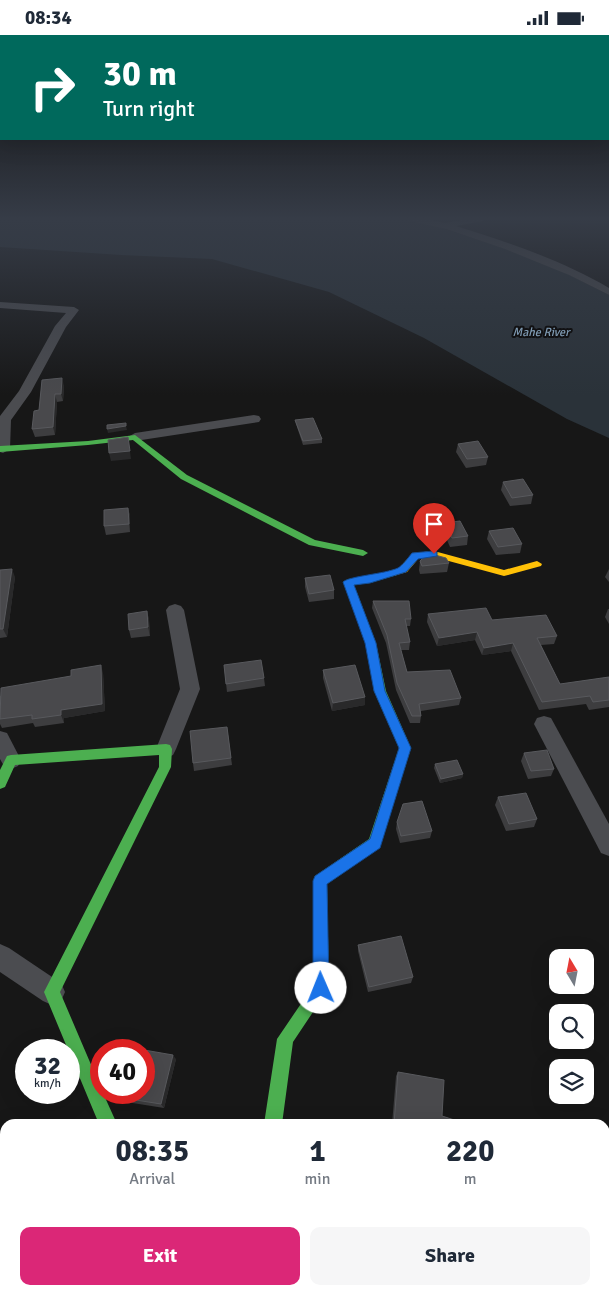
<!DOCTYPE html>
<style>
body{margin:0;font-family:Signika,sans-serif;background:#f6f6f7;color:#1f2937;height:100vh;display:flex;flex-direction:column;font-size:19px;white-space:nowrap}
*{box-sizing:border-box;margin:0}
p{font-size:16px;color:#747a83}
.icon{flex:none;width:28px;height:28px;fill:none;stroke:currentColor;stroke-width:2;stroke-linecap:round;stroke-linejoin:round}
.map{position:relative;flex:1;overflow:hidden}
.sheet{position:absolute;left:0px;top:1084px;width:610px;height:176px;display:flex;flex-direction:column;background:#fff;border-radius:15px 15px 0 0;box-shadow:0 5px 20px #0002}
.sheet>*{flex:none}
.banner{position:absolute;left:0px;top:0px;width:610px;height:105px;box-shadow:0 5px 20px #0002;background:#00695c;color:#fff;overflow:hidden}
.needle{width:32px;rotate:350deg}
.fabs{position:absolute;left:549px;top:914px;display:grid;gap:10px}
.fabs a{display:grid;place-items:center;width:45px;height:45px;border-radius:10px;background:#fff;box-shadow:0 5px 20px #0002;font-size:25px}
.speed{position:absolute;left:15px;top:1004px;display:flex;gap:10px;font-size:25px;font-weight:700;text-align:center}
.speed>*{display:grid;place-content:center;width:65px;height:65px;border-radius:50%;background:#fff;box-shadow:0 5px 20px #0002;line-height:1}
.speed small{font-size:12px;font-weight:400}
.speed .limit{border:8px solid #d22;background:#fff;color:#111}
.pin{position:absolute;display:grid;place-items:center;width:42px;height:42px;color:#fff;margin:-51px -21px;border-radius:50% 50% 50% 0;rotate:-45deg;box-shadow:0 0 5px #0007}
.pin .icon{rotate:45deg}
.me{position:absolute;width:55px;margin:-28px;rotate:359deg;stroke-linejoin:round;filter:drop-shadow(0 0 4px #0008)}
.turn{display:flex;align-items:center;gap:18px;height:105px;padding:0 20px;font-size:22px}
.turn .icon{width:65px;height:65px;stroke-width:2.5}
.turn b{display:block;font-size:35px;line-height:42px}
.eta{display:flex;justify-content:space-evenly;align-items:center;height:85px;text-align:center}
.eta b{font-size:30px;font-weight:700;line-height:35px}
.cta{display:flex;gap:10px;margin-top:auto;padding:10px 20px}
.cta a{flex:1;height:58px;border-radius:10px;background:#db2777;color:#fff;font-size:20px;font-weight:700;line-height:58px;text-align:center}
.cta a+a{background:#f6f6f7;color:#1f2937}
.status{display:flex;justify-content:space-between;align-items:center;height:35px;padding:0 25px;background:#fff;direction:ltr}
.status svg{height:14px;fill:currentColor}
.map>svg:first-child{display:block}
</style>
<div class="status"><b>08:34</b><svg viewBox="0 0 49 12"><path d="M0 12V9h3v3zM5 12V6h3v6zM10 12V3h3v9zM15 12V0h3v12zM26 1h20v11H26zM47 4h2v5h-2z"/></svg></div>
<div class="map">
<svg width="609" height="1259" viewBox="0 0 609 1259">
<rect width="100%" height="100%" fill="#171717"/>
<path fill="#2a3239" d="M0,184H403L427,188L538,224L609,260V403L567,384L424,303L329,257L212,224L121,220L0,212Z"/>
<g fill="none" stroke-linecap="round" stroke-linejoin="round">
<g fill="#4b4c50" fill-rule="evenodd">
<path d="M409,184H427L445,188L467,184H484L483,186L456,191C507,207 562,225 609,253V260L569,240L505,214L446,194L410,186Z"/>
<path d="M0,267L74,272L79,275L66,292L31,357L11,385L10,414L3,418L0,417V381L19,356L55,291L66,278L0,273Z"/>
<path d="M254,380L259,381L261,384L259,387L135,406L128,402L135,398Z"/>
<path d="M175,569L181,571L184,575L200,654L176,714L173,720L166,723L159,720L156,714L180,654L166,575L169,571Z"/>
<path d="M544,681L551,683L609,789V821L601,818L534,689L537,683Z"/>
<path d="M0,696L7,698L21,725L18,731L11,734L4,731L0,724Z"/>
<path d="M0,909L9,913L61,948L65,957L61,966L52,970L43,966L0,937Z"/>
<path d="M605,1224L609,1225V1257L602,1255H605Z"/>
<path d="M39,1255H71L70,1259H38Z"/>
</g>
<g fill="#4caf50" fill-rule="evenodd">
<path d="M135,400L187,440L315,505L363,515L368,518L363,521L309,510L181,444L133,405L88,410L0,417V411L88,406Z"/>
<path d="M393,535L397,536L398,538L397,540L370,548L354,550L376,608L386,656L411,713L380,812L327,849L329,953L293,1007L282,1089H264L277,1004L313,951V846L315,841L369,804L399,713L374,656L366,608L343,547L348,544L370,542Z"/>
<path d="M166,709L170,710L172,714L171,732L60,957L101,1053V1058H103L117,1089H99L44,957L159,732V720L15,730L5,752L0,754V735L7,721L11,720Z"/>
</g>
<path fill="#ffc107" fill-rule="evenodd" d="M434,516L504,535L537,526L542,529L541,531L504,541L434,522L419,523L407,537L393,541L388,538L389,536L399,533L413,518Z"/>
</g>
<g fill="#3d3d3f">
<path d="M42,345L64,351L63,366L57,367L55,400L35,402L32,394L39,375Z"/>
<path d="M295,385L322,404V408L303,410L296,389Z"/>
<path d="M458,409L488,422L486,430L466,433L456,417Z"/>
<path d="M503,447L533,460L531,469L510,471L501,455Z"/>
<path d="M128,473L130,481V497L106,500L104,491Z"/>
<path d="M444,488L468,501L467,510L450,512L443,496Z"/>
<path d="M489,496L522,509L520,518L496,520L487,504Z"/>
<path d="M420,526L449,528L447,537L420,539L419,535Z"/>
<path d="M609,534V547L605,542Z"/>
<path d="M0,535L15,542L7,602L0,603Z"/>
<path d="M305,543L334,555V564L309,567L305,552Z"/>
<path d="M373,566L411,584L410,591H406L410,607L409,615H401L407,637L461,663L459,670L421,676V681L420,688H410L396,655L386,608L372,573Z"/>
<path d="M608,574H609V589L605,582Z"/>
<path d="M147,576L149,585L150,601L131,603L129,595Z"/>
<path d="M428,579L492,585L557,601L554,609L541,610L560,649L609,642V672L589,675L586,669L539,675L511,616L482,620L475,605L437,611L427,587Z"/>
<path d="M224,630L264,643L265,651L227,657Z"/>
<path d="M323,635L365,662V670L332,676L323,643Z"/>
<path d="M103,638L105,676L64,683V688L35,692L33,688L2,693L0,689V661Z"/>
<path d="M227,692L232,730L194,736L193,728Z"/>
<path d="M524,718L554,734L551,741L528,744L521,726Z"/>
<path d="M435,729L463,739L462,743L440,748L434,733Z"/>
<path d="M498,762L537,784L534,792L506,796L495,770Z"/>
<path d="M397,787L432,796L430,803L400,808L396,794Z"/>
<path d="M358,910L413,942L411,948L368,957L358,916Z"/>
<path d="M176,1024L164,1073L120,1066L117,1062Z"/>
<path d="M398,1037L442,1081L467,1089H392L396,1041Z"/>
</g>
<g fill="#29292a">
<path d="M62,343L64,351L63,366L61,359Z"/>
<path d="M55,359L57,367L55,400L53,392Z"/>
<path d="M126,391L127,395L108,398L107,394Z"/>
<path d="M128,402L131,424L111,426L109,418Z"/>
<path d="M128,473L130,481V497L129,489Z"/>
<path d="M12,534L15,542L7,602L3,594Z"/>
<path d="M147,576L149,585L150,601L148,592Z"/>
<path d="M477,597L475,605L437,611L439,603Z"/>
<path d="M513,608L511,616L482,620L484,613Z"/>
<path d="M101,630L103,638L105,676L64,683V688L61,680V675Z"/>
<path d="M365,662V670L332,676L333,668Z"/>
<path d="M463,739L462,743L440,748L441,744Z"/>
<path d="M173,1020L176,1024L164,1073L161,1069Z"/>
<path d="M116,1255H121L120,1259H116Z"/>
</g>
<g fill="#49494c" stroke="#58595d">
<path d="M62,343L61,359H55L53,392L32,394L34,376L39,375L42,345Z"/>
<path d="M313,383L322,404L303,406L295,385Z"/>
<path d="M126,388V391L107,394V390Z"/>
<path d="M128,402L130,416L109,418L108,405Z"/>
<path d="M478,406L488,422L467,424L458,409Z"/>
<path d="M523,444L533,460L512,463L503,447Z"/>
<path d="M128,473L129,489L104,491V475Z"/>
<path d="M460,486L468,501L452,503L444,488Z"/>
<path d="M513,493L522,509L498,512L489,496Z"/>
<path d="M435,520L446,523L449,528L422,531L420,526L425,521Z"/>
<path d="M12,534L3,594H0V535Z"/>
<path d="M330,540L334,555L309,559L305,543Z"/>
<path d="M373,566H409L411,584H405L410,607L399,608L407,637L450,635L461,663L419,669L421,681H412L397,648L387,600Z"/>
<path d="M486,573L492,585L546,580L557,601L537,603L560,649L609,642V665L593,667L590,661L542,667L513,608L484,613L477,597L439,603L428,579Z"/>
<path d="M147,576L148,592L129,595L128,579Z"/>
<path d="M261,625L264,643L226,649L224,630Z"/>
<path d="M101,630L102,669L61,675V680L32,684V680L0,684L1,653L71,641V635Z"/>
<path d="M355,630L365,662L333,668L323,635Z"/>
<path d="M227,692L231,723L193,728L190,696Z"/>
<path d="M547,715L554,734L531,736L524,718Z"/>
<path d="M457,725L463,739L441,744L435,729Z"/>
<path d="M526,758L537,784L509,789L498,762Z"/>
<path d="M422,766L432,796L401,801L397,787L403,769Z"/>
<path d="M401,901L413,942L369,952L358,910Z"/>
<path d="M126,1012L143,1015H126Z"/>
<path d="M144,1015L173,1020L161,1069L117,1062L115,1058H144Z"/>
<path d="M398,1037L444,1045L442,1081L467,1089H394Z"/>
<path d="M76,1255H116V1259H75Z"/>
<path d="M348,1255H376L348,1257Z"/>
</g>
<linearGradient id="sky" x2="0" y2="1"><stop stop-color="#0d0d0d"/><stop offset="0.51" stop-color="#363c47"/><stop offset="1" stop-color="#363c47" stop-opacity="0"/></linearGradient>
<rect width="609" height="360" fill="url(#sky)"/>
<path fill="#1a73e8" stroke="#114b97" d="M434,516L437,517V521L418,524L406,537L370,548L354,550L376,608L385,656L411,713L380,813L327,849L329,953L326,958L321,960L315,958L313,953V846L315,841L370,804L399,713L374,656L365,608L343,547C349,541 385,539 398,533C403,530 408,523 412,518Z"/>
<g text-anchor="middle" stroke-width="4" stroke-linejoin="round" paint-order="stroke">
<g font-size="12" font-style="italic" fill="#7f9bb3" stroke="#111113">
<text x="541" y="301">Mahe River</text>
</g>
</g>
</svg>
<div class="fabs">
<a><svg class="needle" viewBox="-14 -14 28 28"><path d="M0-13l5 13h-10z" fill="#e53935"/><path d="M0 13l5-13h-10z" fill="#747a83"/></svg></a>
<a><svg class="icon" aria-label="search" viewBox="0 0 24 24"><circle cx="10" cy="10" r="6"/><path d="M15 15l6 6"/></svg></a>
<a><svg class="icon" aria-label="layers" viewBox="0 0 24 24"><path d="M12 4l9 5-9 5-9-5zM3 14l9 5 9-5"/></svg></a>
</div>
<div class="speed"><div>32<small>km/h</small></div><div class="limit">40</div></div>
<div class="pin" style="left:434px;top:519px;background:#d93025"><svg class="icon" aria-label="arrive" viewBox="0 0 24 24"><path d="M6 21V4h12l-3 4 3 4H6"/></svg></div>
<svg class="me" style="left:321px;top:953px" viewBox="-20 -20 40 40"><circle r="19" fill="#fff"/><path d="M0-13L10 11 0 6-10 11z" fill="#1a73e8"/></svg>
<div class="banner">
<div class="turn"><svg class="icon" aria-label="right" viewBox="0 0 24 24"><path d="M7 20v-9h11M14 6l5 5-5 5"/></svg><div><b>30 m</b>Turn right</div></div>
</div>
<section class="sheet">
<div class="eta">
<div><b>08:35</b><p>Arrival</p></div>
<div><b>1</b><p>min</p></div>
<div><b>220</b><p>m</p></div>
</div>
<div class="cta"><a>Exit</a><a>Share</a></div>
</section>
</div>
